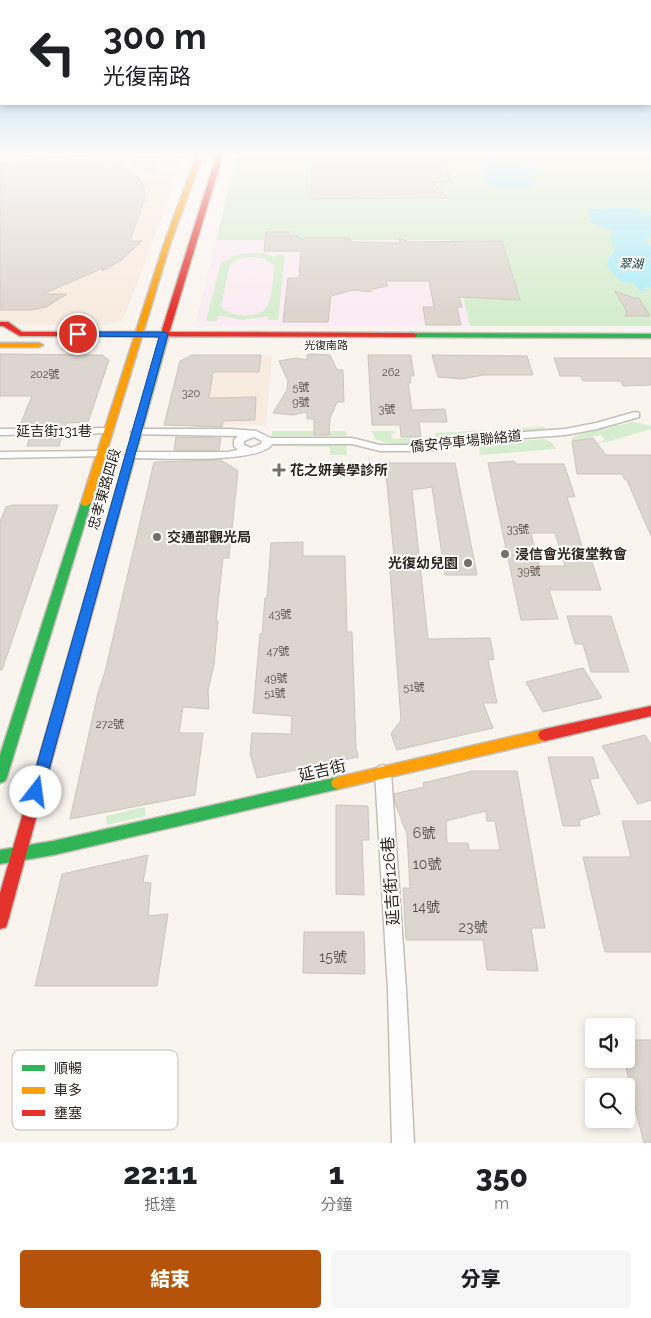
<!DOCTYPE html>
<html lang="zh-TW">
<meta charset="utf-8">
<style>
body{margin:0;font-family:Raleway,"Noto Sans TC",sans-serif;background:#f6f6f6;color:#202124;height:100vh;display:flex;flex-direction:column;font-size:19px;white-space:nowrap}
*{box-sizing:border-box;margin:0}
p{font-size:16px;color:#757577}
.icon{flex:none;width:28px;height:28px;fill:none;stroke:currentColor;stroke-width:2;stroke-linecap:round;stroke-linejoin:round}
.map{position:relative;height:1143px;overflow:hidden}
.details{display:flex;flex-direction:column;background:#fff;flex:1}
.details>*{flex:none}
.top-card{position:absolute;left:0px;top:0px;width:651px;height:105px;box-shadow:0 2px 8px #0003;background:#fff;color:#202124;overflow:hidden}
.controls{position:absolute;left:585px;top:1018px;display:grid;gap:10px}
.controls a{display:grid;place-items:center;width:50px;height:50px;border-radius:5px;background:#fff;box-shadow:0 2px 8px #0003;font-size:25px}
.pin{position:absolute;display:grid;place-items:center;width:42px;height:42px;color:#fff;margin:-21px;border:2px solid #fff;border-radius:50%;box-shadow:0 1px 5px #0007}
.me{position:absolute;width:55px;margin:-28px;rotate:15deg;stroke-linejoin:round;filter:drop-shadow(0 0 4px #0008)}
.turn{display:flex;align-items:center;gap:18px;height:105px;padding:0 20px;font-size:22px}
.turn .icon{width:65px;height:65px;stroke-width:2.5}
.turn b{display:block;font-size:35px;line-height:42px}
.eta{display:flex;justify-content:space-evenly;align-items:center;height:85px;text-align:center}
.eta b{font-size:30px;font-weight:800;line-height:35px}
.cta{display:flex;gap:10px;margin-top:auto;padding:10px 20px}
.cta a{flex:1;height:58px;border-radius:5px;background:#b45309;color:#fff;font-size:20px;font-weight:800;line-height:58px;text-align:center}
.cta a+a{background:#f6f6f6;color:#202124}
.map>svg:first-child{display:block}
</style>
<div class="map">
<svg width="651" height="1143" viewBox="0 0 651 1143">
<rect width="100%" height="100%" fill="#faf4ef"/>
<g fill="#f8ebdf">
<path d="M0,154H186L179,163L170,196L125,315L120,322L105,325H25L0,321Z"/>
<path d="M193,355H272L266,425H164L180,361Z"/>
</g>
<path fill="#faecf2" d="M216,240H451L470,326H202L196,321Z"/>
<g fill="#d6edcf" fill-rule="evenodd">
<path d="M237,154H651V326H470L450,240H216Z"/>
<path d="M146,155L159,158L152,173L146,172L131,163L135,158Z"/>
<path d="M247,253H261L275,257L276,255H285L278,320H268V316L242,320L219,315L217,321H206L221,263L234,256ZM248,257L263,258L274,265C274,272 272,302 267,307C258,319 229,318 221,306L230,264L239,259Z"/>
<path d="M633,422L651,426V429L607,442L597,443L605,440L601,435L572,441V438L576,435Z"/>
<path d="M545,427L546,429L473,434L444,439L436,437L435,433Z"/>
<path d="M272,431H346L347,436H272Z"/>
<path d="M372,431H395V433L391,434L392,439L421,437L422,440C413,446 385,444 375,439Z"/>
<path d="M544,439L551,442L556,449L480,455L479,446L484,444Z"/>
<path d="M275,445H346L347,455H330V447L273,446Z"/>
<path d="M145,807L146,816L107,825L106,816Z"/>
</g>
<g fill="#aeedf7">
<path d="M486,161C508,160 534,157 536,185L531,186L530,189L496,188L488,185L483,176L481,164L486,163Z"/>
<path d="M631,208L651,211V237L646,239L651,247V287L641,288L651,291H641L633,284L620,281L607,267L609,258L615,251L610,238L613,231L589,222L592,218L588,213L589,209Z"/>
</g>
<g fill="#ddd6cf" stroke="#ccc5bf" fill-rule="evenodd">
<path d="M313,154H436L429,165L447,167L450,181L433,183L448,198L310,199Z"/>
<path d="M59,158L105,161L124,167L138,177L144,186L145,198L130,241H142L120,261L102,271L103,268L43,294H67L46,307L32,310H0V165L29,159Z"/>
<path d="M266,232H289V236H298V238H350L351,242L400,243L399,238L409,242L502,241L520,300L459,297L462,307H457L461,325H426L423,307H434L429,281H386L388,286L373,289L370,292L353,290L331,296L328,322H283L288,278H299L301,251H264Z"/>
<path d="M615,291L634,298H639L650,316H625L627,312Z"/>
<path d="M0,354L102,355L109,360L88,422L66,423L65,427H34L35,424L20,425L32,396H0Z"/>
<path d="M311,354L330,355L337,370H343L344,402H337L330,418L329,435H314V419H307V412L293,415L273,413L287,390L288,381L279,361L296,358L307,360V355Z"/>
<path d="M193,355H261L259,372H213L209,398L256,397L255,420L223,421L222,427L164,425L180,361Z"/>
<path d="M368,355H411L414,376H410L411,383H408L412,410L445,409L447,422H419L421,437H401L400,425H372Z"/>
<path d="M432,355L527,356L533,375H484L461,379L438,377Z"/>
<path d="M554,358H651V385L623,386L621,381H583L581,376H560Z"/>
<path d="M30,436H62L59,446H27Z"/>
<path d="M176,437L221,438L219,450H174Z"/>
<path d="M593,438L606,455H651V536L627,480H625L622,474H577L572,441Z"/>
<path d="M221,460L238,471L229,558H223L216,621H218L214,665L208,690L209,709L183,707L179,733H203L195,795L70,819L98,693L105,672L154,462Z"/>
<path d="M514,461L516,464H564L575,497H567L587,562H592L601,590H549L558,619L521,620L488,463ZM531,533H555L565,566H539Z"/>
<path d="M385,463H455L477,575H445L432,487L412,490L428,639L490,638L494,659L488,660L497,703H483L493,728L397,750L391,734L401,720L389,557H394Z"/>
<path d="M12,505H58L2,670H0V522L6,507Z"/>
<path d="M303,542V556H345L347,632H352L356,748L358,757L257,778L250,753L252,733L291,734L292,716L253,713L260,634H262L265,598H267L271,543Z"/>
<path d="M567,616H611L629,672H591L583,644H575Z"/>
<path d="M583,668L602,698L543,712L526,682Z"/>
<path d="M645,735L651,745V800L638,804L602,746Z"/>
<path d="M548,757H593L599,778L590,779L600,814L579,820L580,826H563Z"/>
<path d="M473,771H517L545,928H531L538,971L487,970L483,940H406L403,888H410L407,834L395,803L394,794L424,787L423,783ZM486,811L487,821H495L500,850H469L468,843H447L446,821Z"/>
<path d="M336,805L368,806L369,840H362L364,895L336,894Z"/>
<path d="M622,821H651V952H605L583,857H631Z"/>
<path d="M148,855L143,882L151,883L148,916L168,914L157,986H35L62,874Z"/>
<path d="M304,932H364L365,974L303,973Z"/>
<path d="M626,1040H651V1143H644L638,1120L624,1059H626Z"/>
</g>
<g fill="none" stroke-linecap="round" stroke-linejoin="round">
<defs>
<g id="street">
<path d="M635,412L639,413V417L597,429L565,435L472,442L429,451H380L352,444H272C263,464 153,458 130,458L125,455L130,452H228L238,450L234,446V440L238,436L132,434L131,432L136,429H231L256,431L271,438H352L380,445H429L472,436L565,429L596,423ZM254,437L262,441L261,444L251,448L244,445V441Z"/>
<path d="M108,428L112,429L113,431L112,433L0,435V429Z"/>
<path d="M101,451L105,452L106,454L105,456L0,458V452Z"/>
<path d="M383,765L388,767L391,772L406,990L414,1143H392L388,990L375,772L378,767Z"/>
</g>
<g id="fast">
<path d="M163,328L170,330L116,525L111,528L106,525Z"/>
<path d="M410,333L651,334V338L413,337L409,335Z"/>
<path d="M86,500L91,503L7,777L5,781L0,783V755L81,503Z"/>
<path d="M338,777L343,779L345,783L343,787L338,789L53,855L0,864V850L53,841Z"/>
</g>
<g id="slow">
<path d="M197,154H203L170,244L91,503L86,506L82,505L81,503L164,244Z"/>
<path d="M0,343H39L43,345L39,347H0Z"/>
<path d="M545,729L550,731L552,735L550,739L545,741L338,789L333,787L331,783L333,779L338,777Z"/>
</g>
<g id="jam">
<path d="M217,154H223L170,330L168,332L413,333L417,335L416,337L20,336L3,326H0V322H8L22,332H164L162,330Z"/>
<path d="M111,522L116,525L8,921L6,927L0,929V893L106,525Z"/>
<path d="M651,706V716L545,741L540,739L538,735L540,731L545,729Z"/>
</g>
</defs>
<use href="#street" stroke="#c5beb7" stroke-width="3"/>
<use href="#fast" stroke="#c5beb7" stroke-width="3"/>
<use href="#slow" stroke="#c5beb7" stroke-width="3"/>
<use href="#jam" stroke="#c5beb7" stroke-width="3"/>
<use href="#street" fill="#fefdfd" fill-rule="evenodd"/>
<use href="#fast" fill="#30b455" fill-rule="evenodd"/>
<use href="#slow" fill="#ff9f0a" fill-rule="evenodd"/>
<use href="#jam" fill="#e5322d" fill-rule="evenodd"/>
</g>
<linearGradient id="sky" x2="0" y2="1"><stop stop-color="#91cbee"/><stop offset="0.49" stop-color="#fdfaf8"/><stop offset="1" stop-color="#fdfaf8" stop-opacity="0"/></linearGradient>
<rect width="651" height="314" fill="url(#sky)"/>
<path fill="#1a73e8" stroke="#114b97" d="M75,332H164L168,334L43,792L41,796L36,798L31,796L29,792L159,337L78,336L74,334Z"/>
<g fill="#766e67" stroke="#fff" stroke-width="2">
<path d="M276.5 462.5h5v5h5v5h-5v5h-5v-5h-5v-5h5z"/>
<circle cx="157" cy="537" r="5"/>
<circle cx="505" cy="554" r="5"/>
<circle cx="468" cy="563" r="5"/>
</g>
<g text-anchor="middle" stroke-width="4" stroke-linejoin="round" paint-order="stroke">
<g font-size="11" fill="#2f261e" stroke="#fff">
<text x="326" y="349">光復南路</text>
</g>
<g font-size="11" fill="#5a524a">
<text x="391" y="376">262</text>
<text x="45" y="378">202號</text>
<text x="301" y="391">5號</text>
<text x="191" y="397">320</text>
<text x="301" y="406">9號</text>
<text x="387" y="413">3號</text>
<text x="518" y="533">33號</text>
<text x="529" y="575">39號</text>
<text x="280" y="618">43號</text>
<text x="278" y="655">47號</text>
<text x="276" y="682">49號</text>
<text x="414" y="691">51號</text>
<text x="275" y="697">51號</text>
<text x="110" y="728">272號</text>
</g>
<g font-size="12" font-style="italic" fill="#07353c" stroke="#fff">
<text x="631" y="268">翠湖</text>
</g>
<g font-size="14" fill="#2f261e" stroke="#fff">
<text x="54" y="436">延吉街131巷</text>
<text transform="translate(466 441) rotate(-6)" y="5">僑安停車場聯絡道</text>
<text transform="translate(104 489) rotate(-74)" y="5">忠孝東路四段</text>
</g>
<g font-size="14" font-weight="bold" fill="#2f261e" stroke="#fff" text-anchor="start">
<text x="290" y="475">花之妍美學診所</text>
<text x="167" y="542">交通部觀光局</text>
<text x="515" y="559">浸信會光復堂教會</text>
<text x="458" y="568" text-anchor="end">光復幼兒園</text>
</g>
<g font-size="14" fill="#5a524a">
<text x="424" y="838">6號</text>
<text x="427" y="869">10號</text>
<text x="426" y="912">14號</text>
<text x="473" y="932">23號</text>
<text x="333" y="962">15號</text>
</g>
<g font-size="16" fill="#2f261e" stroke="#fff">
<text transform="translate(322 770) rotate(-13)" y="6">延吉街</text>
<text transform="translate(390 881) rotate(-94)" y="6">延吉街126巷</text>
</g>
</g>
<rect x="12" y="1050" width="166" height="80" rx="8" fill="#fff" stroke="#c1bebc" stroke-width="1"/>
<rect x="22" y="1065" width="23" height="6" fill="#30b455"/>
<rect x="22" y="1087" width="23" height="7" fill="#ff9f0a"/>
<rect x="22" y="1110" width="23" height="6" fill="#e5322d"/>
<g font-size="14" fill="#2f261e">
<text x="54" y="1073">順暢</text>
<text x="54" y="1095">車多</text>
<text x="54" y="1118">壅塞</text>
</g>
</svg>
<div class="controls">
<a><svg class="icon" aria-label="sound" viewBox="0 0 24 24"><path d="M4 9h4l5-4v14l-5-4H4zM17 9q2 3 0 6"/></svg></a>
<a><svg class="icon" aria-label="search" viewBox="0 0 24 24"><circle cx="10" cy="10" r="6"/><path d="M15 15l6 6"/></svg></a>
</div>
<div class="pin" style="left:78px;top:334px;background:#d93025"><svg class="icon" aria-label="arrive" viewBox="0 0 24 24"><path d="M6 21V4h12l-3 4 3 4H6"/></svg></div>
<svg class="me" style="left:36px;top:792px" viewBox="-20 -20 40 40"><circle r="19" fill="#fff"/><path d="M0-13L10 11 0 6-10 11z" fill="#1a73e8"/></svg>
<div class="top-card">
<div class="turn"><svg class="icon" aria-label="left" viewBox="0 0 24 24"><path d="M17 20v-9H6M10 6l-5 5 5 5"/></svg><div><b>300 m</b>光復南路</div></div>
</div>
</div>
<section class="details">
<div class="eta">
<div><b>22:11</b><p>抵達</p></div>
<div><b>1</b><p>分鐘</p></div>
<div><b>350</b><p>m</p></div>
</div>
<div class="cta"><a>結束</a><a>分享</a></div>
</section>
